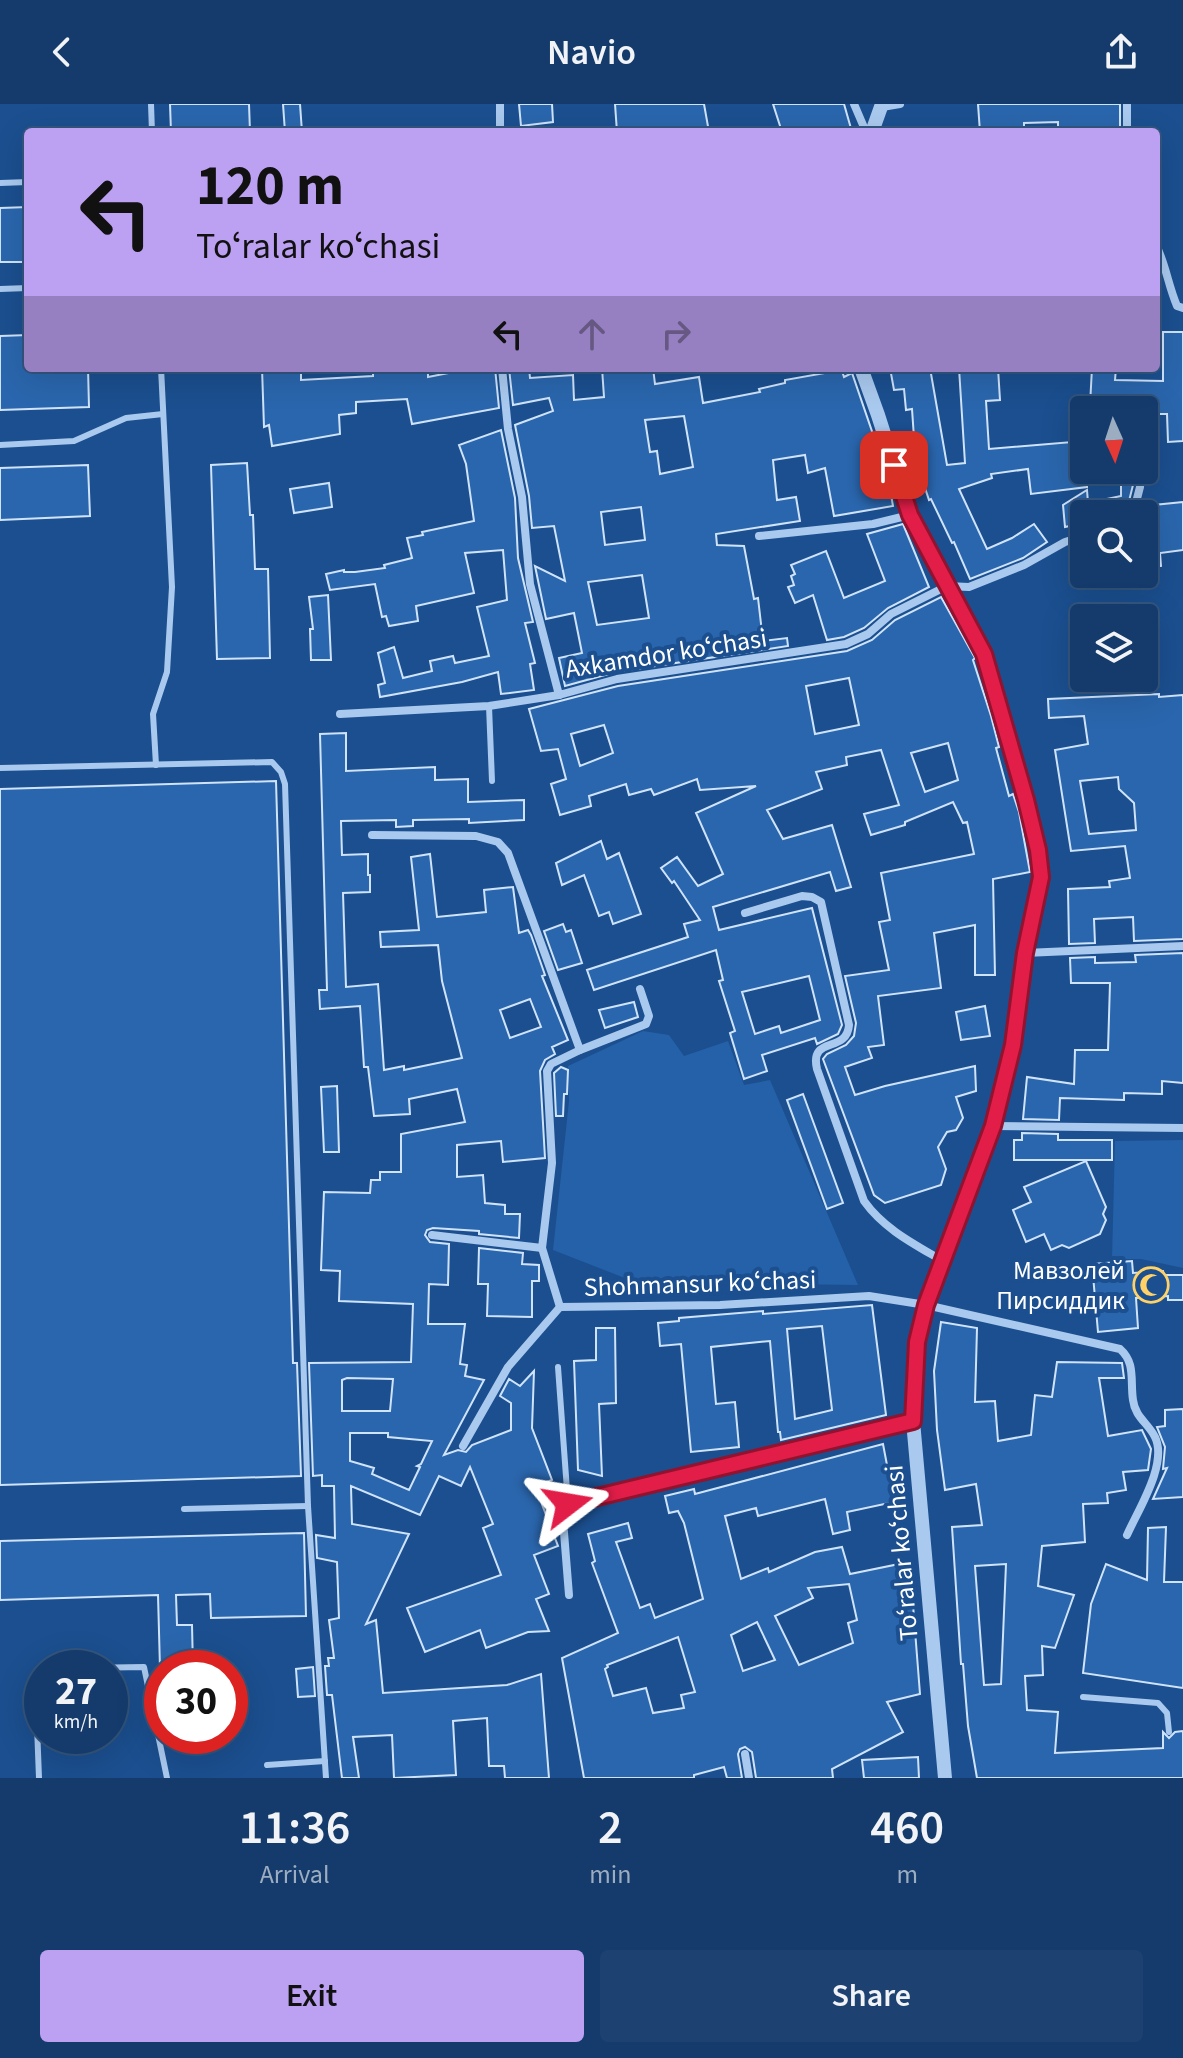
<!DOCTYPE html>
<meta charset="utf-8">
<style>
body{margin:0;font-family:"Source Sans 3",sans-serif;background:#1d4271;color:#f1f3f6;height:100vh;display:flex;flex-direction:column;font-size:30px;white-space:nowrap}
*{box-sizing:border-box;margin:0}
p{font-size:26px;color:#9dadc1}
.icon{flex:none;width:44px;height:44px;fill:none;stroke:currentColor;stroke-width:2;stroke-linecap:round;stroke-linejoin:round}
.map{position:relative;height:1674px;overflow:hidden}
.details{display:flex;flex-direction:column;background:#143b6b;flex:1}
.details>*{flex:none}
.top-card{position:absolute;left:24px;top:24px;width:1136px;height:244px;border-radius:8px;box-shadow:0 8px 32px #0002,0 0 0 2px #33557e;background:#bca0f2;color:#111;overflow:hidden}
.needle{width:52px;rotate:177deg}
.tools{position:absolute;left:1070px;top:292px;display:grid;gap:16px}
.tools a{display:grid;place-items:center;width:88px;height:88px;border-radius:8px;background:#143b6b;box-shadow:0 8px 32px #0002,0 0 0 2px #33557e;font-size:40px}
.speed{position:absolute;left:24px;top:1546px;display:flex;gap:16px;font-size:40px;font-weight:700;text-align:center}
.speed>*{display:grid;place-content:center;width:104px;height:104px;border-radius:50%;background:#143b6b;box-shadow:0 8px 32px #0002,0 0 0 2px #33557e;line-height:1}
.speed small{font-size:20px;font-weight:400}
.speed .limit{border:12px solid #d22;background:#fff;color:#111}
.pin{position:absolute;display:grid;place-items:center;width:68px;height:68px;color:#fff;margin:-34px;border-radius:16px;box-shadow:0 4px 12px #0006}
.me{position:absolute;width:88px;margin:-44px;rotate:76deg;stroke-linejoin:round;filter:drop-shadow(0 0 6px #0008)}
.turn{display:flex;align-items:center;gap:28px;height:168px;padding:0 40px;font-size:36px}
.turn .icon{width:104px;height:104px;stroke-width:2.5}
.turn b{display:block;font-size:56px;line-height:68px}
.lanes{display:flex;align-items:center;height:76px;padding:0 40px;background:#0003;justify-content:center;gap:40px;direction:ltr}
.lanes .off{opacity:.35}
.eta{display:flex;justify-content:space-evenly;align-items:center;height:136px;text-align:center}
.eta b{font-size:48px;font-weight:600;line-height:56px}
.button{display:flex;gap:16px;margin-top:auto;padding:16px 40px}
.button a{flex:1;height:92px;border-radius:8px;background:#bca0f2;color:#111;font-size:32px;font-weight:600;line-height:92px;text-align:center}
.button a+a{background:#1d4271;color:#f1f3f6}
header{display:flex;justify-content:space-between;align-items:center;height:104px;padding:0 40px;background:#143b6b;font-size:36px;font-weight:600}
.map>svg:first-child{display:block}
</style>
<header><svg class="icon" aria-label="back" viewBox="0 0 24 24"><path d="M15 5l-7 7 7 7"/></svg>Navio<svg class="icon" aria-label="share" viewBox="0 0 24 24"><path d="M12 15V3M7 8l5-5 5 5M5 13v7h14v-7"/></svg></header>
<div class="map">
<svg width="1183" height="1674" viewBox="0 0 1183 1674">
<rect width="100%" height="100%" fill="#1b4f8f"/>
<g fill="#2461a8">
<path d="M643,927L669,931L684,952L728,937L744,981L770,976L858,1181L635,1178L553,1146L569,997L568,962Z"/>
<path d="M1183,1036V1164L1141,1155H1112L1115,1037Z"/>
</g>
<g fill="#2a66ad" stroke="#cfe3fa" stroke-width="2" fill-rule="evenodd">
<path d="M170,0H249L250,28H171Z"/>
<path d="M283,0H300L302,28H285Z"/>
<path d="M519,0H552L553,18L521,22Z"/>
<path d="M615,0H704L709,28H617Z"/>
<path d="M773,0H844L852,28H782Z"/>
<path d="M978,0H1120V28L1058,27V18L1024,19V28H980Z"/>
<path d="M28,103V158H0V104Z"/>
<path d="M1163,228H1183V337L1168,338L1167,310H1144V306H1122V303L1090,301L1092,264H1116L1115,276L1163,277Z"/>
<path d="M28,231V264H88L89,303L0,306V232Z"/>
<path d="M262,264H301V276L373,272V264H428V273L474,264H495L499,304L412,320L407,295L356,298V309L339,311L340,330L272,342L269,321L264,323Z"/>
<path d="M509,264H529L530,274L573,271L574,296L604,293L602,264H653L655,280L699,273L703,299L760,288L759,285L785,279V276L825,269L824,264H841L844,273L852,269L888,374L893,402L834,412L825,364L808,369L805,351L773,356L777,396L796,393L800,417L716,430L717,441L744,442L754,495L758,494L763,537L787,534L788,542L616,568L565,582L559,554L582,549L574,509L546,515L535,462L565,477L554,422L532,424L529,392L515,321L553,307L549,294L513,301ZM684,312L693,363L660,370L657,347L650,348L645,316ZM641,403L645,436L605,441L601,408ZM642,471L649,514L597,521L588,478Z"/>
<path d="M890,264H930L947,361L965,359L959,264H998L1000,296L986,297L989,345L1084,337L1087,383L1031,390L1028,365L991,370L992,374L959,385L987,445L1012,434L1034,420L1047,438L1023,454L970,475L954,438L952,439L931,395L929,396L914,351L902,355L897,339L914,334L912,305L906,306L904,285L894,286Z"/>
<path d="M501,326L515,394L518,454L533,518L525,519L535,559L530,560L534,586L501,590L498,568L462,578L380,593L378,581L385,579L378,549L394,543L403,574L432,567L430,557L453,552L455,559L489,552L477,503L507,496L503,446L465,449L474,489L416,502L418,517L389,522L386,512L382,513L375,480L330,486L326,470L344,466V468H355L385,464L384,461L412,454L407,434L423,431L422,428L474,417L466,360L459,341Z"/>
<path d="M247,359L250,411H253L255,465H268L270,554L217,555L211,361Z"/>
<path d="M88,361L90,412L0,416V364Z"/>
<path d="M1121,366H1136L1137,377L1133,381L1126,409L1084,410V419L1065,423L1063,401L1087,386L1088,399L1121,392Z"/>
<path d="M329,379L332,403L294,409L290,385Z"/>
<path d="M1183,398V446L1160,449L1161,462L1146,464L1144,402Z"/>
<path d="M903,420L929,483L888,504L864,524L844,533L827,536L813,491L795,499L788,483L794,481L791,472L795,470L791,461L826,447L844,494L885,477L867,430Z"/>
<path d="M328,491L331,556H311L310,525H313L309,493Z"/>
<path d="M941,493L975,554L973,556L991,612L999,643L996,644L1009,692L1013,690L1019,708L1030,768L993,775L995,871H975V821L934,829L941,884L878,892L884,941L868,943L872,954L845,963L855,991L885,982L975,962L976,987L956,993L963,1014L956,1026L947,1028L938,1043L946,1065L941,1081L885,1099L874,1091L823,955L827,950L846,941L854,932L856,919L845,872L889,866L879,818L890,816L881,769L974,750L967,718L963,719L953,698L905,718V721L871,731L864,710L899,701L881,646L846,653L847,661L816,668L822,685L767,706L783,735L832,721L851,783L836,787L830,768L713,803L719,826L812,804L842,921L838,930L817,940L815,934L762,951L767,967L744,975L730,929L735,927L719,877L723,876L716,846L594,886L587,866L688,833L684,820L700,816L674,777L672,779L661,764L677,753L698,782L723,770L696,709L756,682L700,686L697,675L654,691L651,685L629,691L626,680L589,692L591,702L560,711L551,680L566,675L558,645L541,647L529,605L618,582L847,547L872,536L895,516ZM849,574L859,621L815,630L806,582ZM604,621L613,649L580,662L571,630ZM948,639L958,676L925,688L911,649ZM809,872L820,916L781,929L779,922L755,930L742,888Z"/>
<path d="M1159,590V593L1183,591V835L1134,837L1133,813L1094,815L1095,839L1069,840L1068,785L1110,783L1109,777L1130,774L1125,742L1071,747L1055,646L1088,640L1084,612L1049,614L1048,595ZM1118,673L1119,685L1134,699L1136,726L1089,730L1080,677Z"/>
<path d="M346,629V667L435,663V676L468,675V698L524,696V716L469,719V715L413,716V722L396,723V716L341,717L342,751L368,750V771H370V788L343,789L346,883L378,880L384,966L404,962V966L462,954L442,877L438,841L381,843L380,828L419,826L411,753L430,750L437,813L486,808L484,786L513,783L519,829L528,826L531,831L545,871L542,872L568,936L552,943L555,950L545,956L540,967L545,1054L503,1058L501,1037L457,1041V1073L483,1071L485,1099L505,1101V1110H520L519,1134L479,1130V1127L433,1124L427,1126L425,1131L430,1138L449,1140L448,1181L429,1180L428,1220H465L460,1260L467,1261L465,1272L484,1276L444,1351L458,1346L466,1348L472,1341L511,1326V1299L500,1292L509,1275L520,1282L534,1267L532,1324L552,1376L535,1382L558,1442L534,1451L549,1490L536,1495L549,1527L528,1528L486,1544L480,1526L425,1548L407,1504L501,1471L483,1424L493,1420L470,1363L461,1382L439,1372L420,1411L351,1382L352,1420L409,1430L366,1520L376,1516L383,1589L507,1581L541,1570L549,1674H505L504,1662H489L487,1614L453,1617L456,1671L394,1674L392,1631L353,1633L359,1674H342L332,1591H327L325,1562H329L328,1554H334L329,1516L339,1514L337,1458L317,1454L316,1431L335,1434L334,1382H322V1371L313,1372L309,1259L411,1258L413,1200L339,1197L340,1167L321,1166L324,1088L370,1089L371,1076H380V1068H401V1030L465,1018L457,985L409,995L410,1010L374,1012L368,963H364L360,902L320,905L319,886H327L320,630ZM530,895L541,923L510,934L500,906ZM347,1274L393,1275L390,1307H342V1276ZM350,1329H388V1333L432,1337L421,1360L417,1362L420,1363L409,1386L372,1370L374,1364L350,1357Z"/>
<path d="M276,677L293,1259H297L301,1372L0,1381V685Z"/>
<path d="M601,737L607,755L619,749L641,810L613,820L609,808L599,812L584,771L562,781L556,759Z"/>
<path d="M563,820L566,828L571,826L582,859L558,866L544,827Z"/>
<path d="M1183,849V979L1162,977V990L1124,989V996L1060,994L1059,1016L1023,1015L1027,973L1074,980L1075,946H1108L1110,879H1071L1070,854L1095,853V859L1136,858L1135,851Z"/>
<path d="M634,898L638,913L605,924L599,906Z"/>
<path d="M985,902L990,932L961,936L956,908Z"/>
<path d="M561,963L568,966L567,990H564L563,1012H556L554,969Z"/>
<path d="M337,982L339,1048H324L321,983Z"/>
<path d="M803,990L843,1099L827,1105L787,996Z"/>
<path d="M1022,1029L1058,1030V1036H1112V1056H1014V1036H1022Z"/>
<path d="M1086,1057L1106,1103L1103,1110L1106,1116L1100,1130L1069,1144L1062,1141L1051,1146L1044,1130L1026,1138L1013,1106L1031,1098L1024,1083Z"/>
<path d="M479,1144L523,1149L522,1160L539,1161V1177H532V1213L487,1212L488,1180H478Z"/>
<path d="M1132,1157L1133,1169L1163,1167L1164,1171H1183V1196H1168V1192L1136,1194L1138,1224L1098,1228L1092,1160Z"/>
<path d="M872,1201L886,1311L781,1336L780,1328H778L770,1237L711,1243L716,1300L735,1298L739,1343L691,1348L681,1240L660,1242L658,1219L679,1217V1214L763,1207V1210ZM822,1222L832,1306L795,1315L787,1225Z"/>
<path d="M941,1218L977,1224L975,1298L995,1297L998,1337L1031,1331L1035,1291L1052,1293L1057,1258L1122,1259L1124,1274H1099L1108,1332L1142,1326L1151,1345L1148,1366L1123,1368L1126,1386L1107,1389L1108,1399L1083,1400L1085,1438L1042,1442L1038,1482L1074,1491L1055,1544L1042,1542L1043,1571L1025,1572L1027,1606L1058,1608L1055,1649L1163,1644V1628L1169,1634L1175,1628L1183,1627V1674H977L968,1622L963,1560H961L952,1423L982,1421L976,1380L945,1386L937,1326L934,1267ZM1006,1460L1001,1580L984,1581L975,1462Z"/>
<path d="M596,1224H615L616,1299L599,1300L602,1372L578,1366L574,1257L596,1256Z"/>
<path d="M1183,1305V1393L1153,1395L1167,1364L1163,1365L1165,1343L1157,1323L1165,1322V1306Z"/>
<path d="M883,1340L894,1398L847,1408L850,1426L833,1430L825,1395L758,1412L756,1404L725,1412L741,1475L768,1464L769,1468L815,1448L842,1443L850,1470L904,1459L912,1488L920,1590L887,1598L903,1628L832,1665L833,1674H756L752,1648L745,1643L740,1645L738,1650L742,1674H727L724,1663L694,1671V1674H584L562,1554L618,1529L592,1459L595,1457L588,1430L628,1419L632,1434L616,1438L640,1504L650,1500L655,1514L703,1495L684,1419L678,1407L669,1409L665,1392L694,1385L695,1390ZM849,1480L857,1516L848,1519L853,1539L799,1561L775,1512L813,1494L808,1484ZM757,1518L775,1556L743,1567L731,1531ZM678,1533L695,1588L681,1591L684,1604L653,1609L646,1584L613,1592L605,1565L608,1563L607,1561Z"/>
<path d="M1166,1423L1164,1478H1183V1584L1083,1569L1091,1500L1106,1460L1147,1476L1148,1424Z"/>
<path d="M304,1429L306,1512L211,1514L210,1490L176,1491L177,1521H192L193,1564H160L158,1491L0,1496V1437Z"/>
<path d="M313,1563L315,1592L298,1593L296,1565Z"/>
<path d="M918,1653L919,1674H864L862,1656Z"/>
</g>
<g fill="none" stroke-linecap="round" stroke-linejoin="round">
<g stroke="#a9c9ee" stroke-width="6">
<path d="M151,0L152,28"/>
<path d="M0,79L28,78"/>
<path d="M0,185L28,184"/>
<path d="M0,341L74,337L126,314L163,310"/>
<path d="M489,602L492,677"/>
<path d="M156,661L153,610L167,568L172,483L161,264"/>
<path d="M0,664L272,658L281,668L285,680L308,1402L326,1674"/>
<path d="M558,1263L568,1400"/>
<path d="M184,1405L308,1402"/>
<path d="M83,1564L144,1563L167,1674"/>
<path d="M1083,1593L1158,1599L1167,1609L1169,1628"/>
<path d="M267,1661L325,1657"/>
<path d="M39,1674L35,1569L42,1565"/>
</g>
<g stroke="#a9c9ee" stroke-width="8">
<path d="M854,0L866,28"/>
<path d="M1127,0V28"/>
<path d="M882,3L900,0"/>
<path d="M500,28V0"/>
<path d="M1156,141C1166,161 1168,181 1177,202L1183,204"/>
<path d="M502,264L508,325L522,393L530,480L559,591L617,575L846,540L868,530L891,510L947,482L969,483L1024,461L1065,438L1084,432"/>
<path d="M1133,410L1140,383"/>
<path d="M759,432L873,420L910,411"/>
<path d="M340,610L489,602L559,591"/>
<path d="M372,731L476,732L498,738L508,749L580,946L551,960L547,967L552,1059L542,1144L560,1203L720,1201L869,1192L926,1201L1120,1245C1136,1259 1130,1277 1133,1296C1135,1313 1148,1319 1155,1333C1168,1360 1138,1406 1127,1431"/>
<path d="M745,809L802,792L812,793L821,798L849,921C847,950 809,931 817,965L864,1097C884,1125 914,1140 943,1157"/>
<path d="M1025,849L1183,842"/>
<path d="M580,946L646,920L649,912L640,885"/>
<path d="M993,1022L1183,1024"/>
<path d="M432,1131L542,1144"/>
<path d="M463,1342L508,1263L560,1203"/>
<path d="M569,1491L563,1416L564,1404L568,1400L913,1317"/>
<path d="M745,1650L749,1674"/>
</g>
<g stroke="#a9c9ee" stroke-width="14">
<path d="M872,28L882,0"/>
<path d="M861,264L878,311L910,411L984,550L1026,696L1038,746L1041,773L1025,849L1013,941L993,1022L926,1201L917,1238L913,1317L945,1674"/>
</g>
</g>
<g fill="none" stroke-linecap="round" stroke-linejoin="round">
<defs>
<path id="route" d="M568,1400L913,1317L917,1238L926,1201L993,1022L1013,941L1025,849L1041,773L1038,746L1026,696L984,550L910,411L894,361"/>
</defs>
<use href="#route" stroke="#92132f" stroke-width="20"/>
<use href="#route" stroke="#e11d48" stroke-width="14"/>
</g>
<defs>
<symbol id="mosque-ring" viewBox="-11 -11 22 22"><circle r="9.5" fill="#1b4f8f" stroke="#ffd166" stroke-width="1.5"/><path d="M3.5-4.9A6 6 0 1 0 3.5 4.9A5 5 0 1 1 3.5-4.9Z" fill="#ffd166"/></symbol>
</defs>
<g fill-rule="evenodd">
<use href="#mosque-ring" x="1131" y="1161" width="40" height="40"/>
</g>
<g text-anchor="middle" stroke-width="8" stroke-linejoin="round" paint-order="stroke">
<g font-size="26" fill="#fff" stroke="#1b4f8f">
<text transform="translate(666 549) rotate(-9)" y="9">Axkamdor koʻchasi</text>
<text transform="translate(700 1179) rotate(-2)" y="9">Shohmansur koʻchasi</text>
<text transform="translate(901 1449) rotate(-95)" y="9">Toʻralar koʻchasi</text>
</g>
<g font-size="26" fill="#fff" stroke="#1b4f8f" text-anchor="end">
<text x="1125" y="1175">Мавзолей<tspan x="1125" dy="30">Пирсиддик</tspan></text>
</g>
</g>
</svg>
<div class="tools">
<a><svg class="needle" viewBox="-14 -14 28 28"><path d="M0-13l5 13h-10z" fill="#e53935"/><path d="M0 13l5-13h-10z" fill="#9dadc1"/></svg></a>
<a><svg class="icon" aria-label="search" viewBox="0 0 24 24"><circle cx="10" cy="10" r="6"/><path d="M15 15l6 6"/></svg></a>
<a><svg class="icon" aria-label="layers" viewBox="0 0 24 24"><path d="M12 4l9 5-9 5-9-5zM3 14l9 5 9-5"/></svg></a>
</div>
<div class="speed"><div>27<small>km/h</small></div><div class="limit">30</div></div>
<div class="pin" style="left:894px;top:361px;background:#d93025"><svg class="icon" aria-label="arrive" viewBox="0 0 24 24"><path d="M6 21V4h12l-3 4 3 4H6"/></svg></div>
<svg class="me" style="left:568px;top:1400px" viewBox="-20 -20 40 40"><path d="M0-17L14 15 0 8-14 15z" fill="#e11d48" stroke="#fff" stroke-width="4"/></svg>
<div class="top-card">
<div class="turn"><svg class="icon" aria-label="left" viewBox="0 0 24 24"><path d="M17 20v-9H6M10 6l-5 5 5 5"/></svg><div><b>120 m</b>Toʻralar koʻchasi</div></div>
<div class="lanes"><svg class="icon" aria-label="left" viewBox="0 0 24 24"><path d="M17 20v-9H6M10 6l-5 5 5 5"/></svg><svg class="icon off" aria-label="ahead" viewBox="0 0 24 24"><path d="M12 20V5M6 11l6-6 6 6"/></svg><svg class="icon off" aria-label="right" viewBox="0 0 24 24"><path d="M7 20v-9h11M14 6l5 5-5 5"/></svg></div>
</div>
</div>
<section class="details">
<div class="eta">
<div><b>11:36</b><p>Arrival</p></div>
<div><b>2</b><p>min</p></div>
<div><b>460</b><p>m</p></div>
</div>
<div class="button"><a>Exit</a><a>Share</a></div>
</section>
